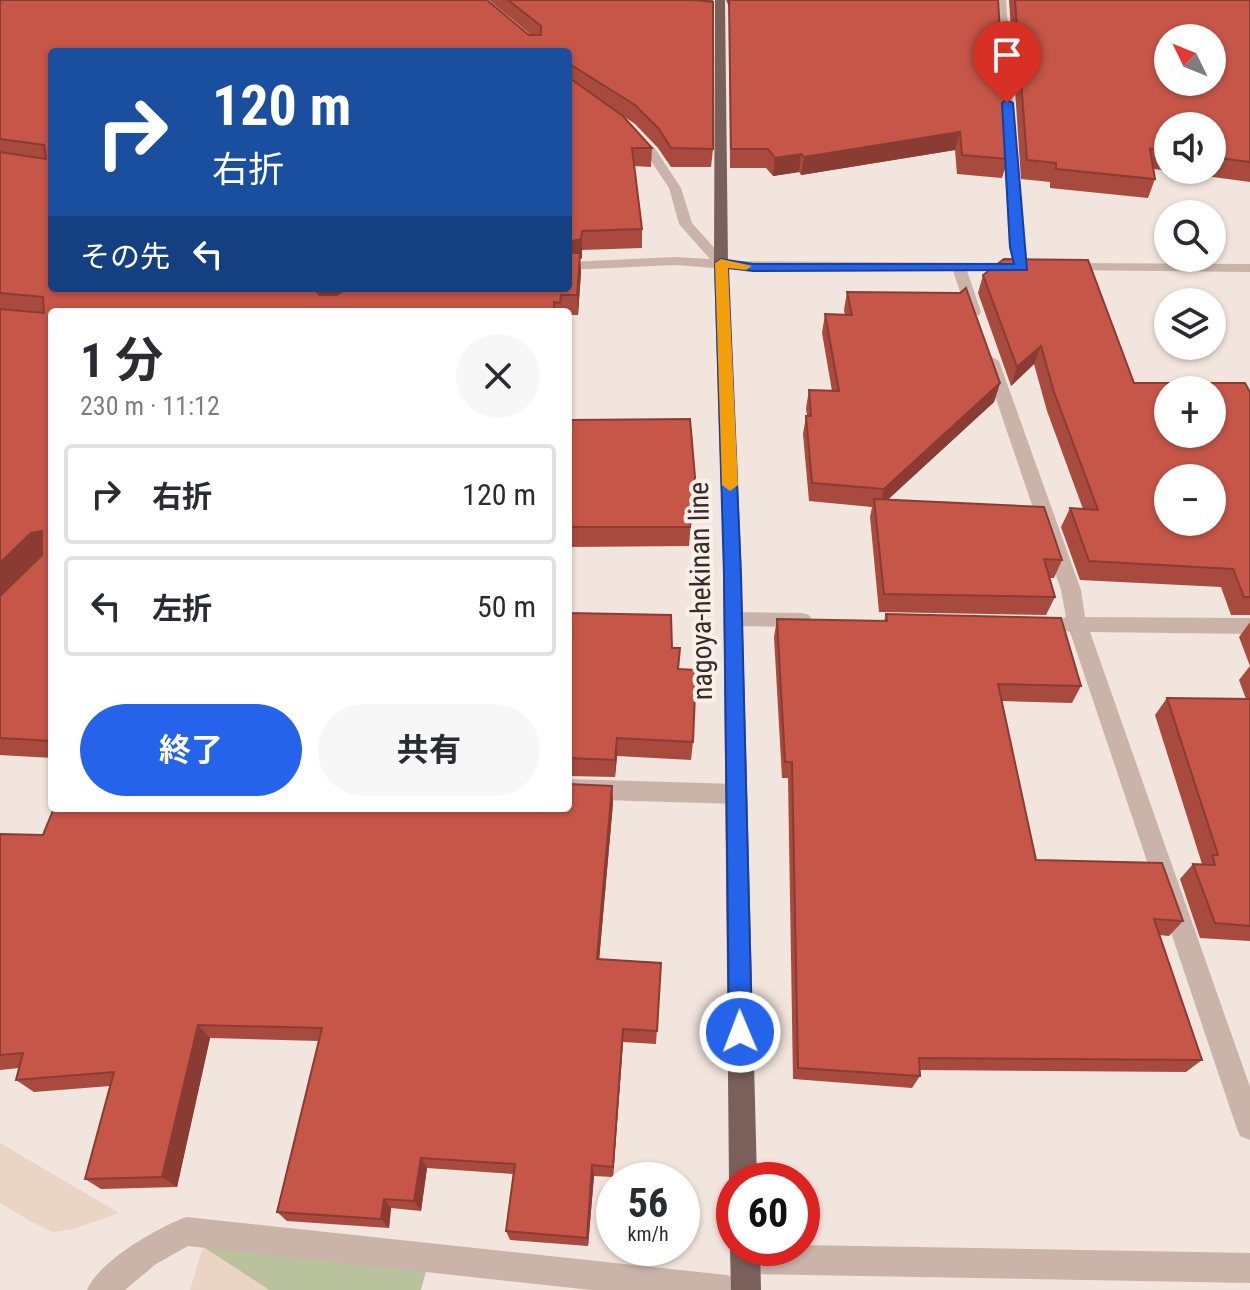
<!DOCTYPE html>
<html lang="ja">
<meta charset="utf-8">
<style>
body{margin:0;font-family:"Roboto Condensed","Noto Sans JP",sans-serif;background:#f7f7f7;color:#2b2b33;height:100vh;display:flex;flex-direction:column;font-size:30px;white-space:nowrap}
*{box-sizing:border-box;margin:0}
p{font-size:26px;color:#7c7c81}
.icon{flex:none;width:44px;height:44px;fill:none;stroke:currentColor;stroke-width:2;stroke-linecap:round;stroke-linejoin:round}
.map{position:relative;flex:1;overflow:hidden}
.details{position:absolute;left:48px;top:308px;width:524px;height:504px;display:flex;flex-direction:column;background:#fff;border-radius:8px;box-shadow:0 2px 6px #0004}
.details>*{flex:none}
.top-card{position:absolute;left:48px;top:48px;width:524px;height:244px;border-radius:8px;box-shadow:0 2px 6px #0004;background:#1a4fa0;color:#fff;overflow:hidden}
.needle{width:52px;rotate:313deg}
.fabs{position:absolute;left:1154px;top:24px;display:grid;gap:16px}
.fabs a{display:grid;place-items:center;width:72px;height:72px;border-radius:50%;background:#fff;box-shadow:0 2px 6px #0004;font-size:40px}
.speed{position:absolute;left:596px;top:1162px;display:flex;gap:16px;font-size:40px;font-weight:700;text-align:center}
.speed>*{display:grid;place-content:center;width:104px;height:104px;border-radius:50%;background:#fff;box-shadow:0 2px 6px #0004;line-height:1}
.speed small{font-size:20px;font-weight:400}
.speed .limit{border:12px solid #d22;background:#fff;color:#111}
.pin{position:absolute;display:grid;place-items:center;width:68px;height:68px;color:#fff;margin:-82px -34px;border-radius:50% 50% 50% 0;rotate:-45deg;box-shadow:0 0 8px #0007}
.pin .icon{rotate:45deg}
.me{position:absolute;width:88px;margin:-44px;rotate:359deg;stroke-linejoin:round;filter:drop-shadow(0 0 6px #0008)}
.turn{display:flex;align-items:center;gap:28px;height:168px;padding:0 32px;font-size:36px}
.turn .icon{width:104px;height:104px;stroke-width:2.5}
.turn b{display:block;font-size:56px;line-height:68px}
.then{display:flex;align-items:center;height:76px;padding:0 32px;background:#0003;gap:16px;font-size:30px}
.round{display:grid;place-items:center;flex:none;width:84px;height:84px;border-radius:42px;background:#f7f7f7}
.summary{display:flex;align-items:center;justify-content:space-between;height:136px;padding:0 32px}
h1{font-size:48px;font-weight:700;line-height:60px}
.button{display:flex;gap:16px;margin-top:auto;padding:16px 32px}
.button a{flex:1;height:92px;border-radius:48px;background:#2563eb;color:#fff;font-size:32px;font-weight:700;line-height:92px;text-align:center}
.button a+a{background:#f7f7f7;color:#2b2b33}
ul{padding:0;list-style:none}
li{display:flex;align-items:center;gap:24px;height:100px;margin:0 16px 12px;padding:0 16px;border:4px solid #e1e1e2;border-radius:8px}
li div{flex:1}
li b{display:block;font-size:30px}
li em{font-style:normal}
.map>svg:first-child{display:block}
</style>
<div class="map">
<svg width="1250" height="1290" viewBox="0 0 1250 1290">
<rect width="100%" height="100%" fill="#f2e5dd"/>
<path fill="#bac19d" d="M203,1247L426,1271L421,1290H269Z"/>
<g fill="#ead4c4">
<path d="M0,1143L119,1213L74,1229L53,1232L32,1222L0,1203Z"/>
<path d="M203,1247L269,1290H190Z"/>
</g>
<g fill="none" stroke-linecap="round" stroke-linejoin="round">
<g fill="#cab4a9" fill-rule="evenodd">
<path d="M996,0H1006L1023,247L1029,267L1022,271H967L981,312L979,315L974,316L967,312L953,271H753L675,265L568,270V262L675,257L710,259L679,224L669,188L647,155L627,133L633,129L656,150L681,188L692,223L726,261L1014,263L1009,247Z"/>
<path d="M1066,263L1250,264V272L1061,270L1059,267Z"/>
<path d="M991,356L999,361L1081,590L1085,617L1250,618V634L1090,632L1250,1087V1140L1240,1136L1236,1126L1070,632L1059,629L1056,624L1059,619L1066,617L1061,590L983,361Z"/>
<path d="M734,612L802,613L809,615L812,620L809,625L802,627L734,626L727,624L724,619L727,614Z"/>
<path d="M568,779L736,784L744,787L747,794L744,801L736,804L568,799Z"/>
<path d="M186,1217L727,1275L738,1279L742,1290H591L188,1246L156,1264L125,1290H87C99,1261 157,1228 186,1217Z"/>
<path d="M802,1245L1250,1253V1283L745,1274L735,1269L730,1259L736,1248H802Z"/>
</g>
<g fill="#79605a" fill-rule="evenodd">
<path d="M715,0H725L728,263L741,554L757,1180H734V1190L729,1180L723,554L714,263Z"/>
<path d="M734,1239V1248H760L761,1290H731L730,1248Z"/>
</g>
</g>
<g fill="#a94a3e" fill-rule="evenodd">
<path d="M489,0H713V149L711,167H671L658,148L635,124L619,113L652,148L651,167L634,166L642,229V248L582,250V258L580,259L581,272L578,315H568V312H52V758L0,755V1L531,35ZM568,52V288H52ZM42,554V555L1,594Z"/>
<path d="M726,0H998L1008,159L1002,178L957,174L955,150L801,175L799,172L773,176L766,168H730L729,7Z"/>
<path d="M1009,0H1250V182L1154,169L1155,179L1148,198L1050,188V182L1021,179ZM1168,126H1212V170H1168Z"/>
<path d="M983,275L1134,383L1250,392V615H1231L1221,587L1080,580L1061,527L1070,508L1083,509L1047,411L1034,364L1011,386L978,293Z"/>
<path d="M847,292L1000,383L994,402L888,499L1062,560L1054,578H1049L1055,597L1046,615L879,612L870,517L872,507L809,501L803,434L806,416H807L806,408L809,390L832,391L822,333L825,314L845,315L844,310Z"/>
<path d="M568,420L695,477L689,546L568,547Z"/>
<path d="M568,613L672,648L678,669L693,742L691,760L617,756L615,777L568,776Z"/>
<path d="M886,614L1081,686L1072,703L1002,701L1036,860L1183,921L1169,936L1159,935L1202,1060L1186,1072L920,1070V1076L912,1088L793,1079L788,778H782L774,637L777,619L884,621Z"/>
<path d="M1250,622V941L1200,938L1180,879L1193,864H1202L1155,715L1167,698L1246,699L1239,680L1250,666L1239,637Z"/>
<path d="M612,786L613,803L599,959L661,963L656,1044L623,1042L613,1177L594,1176L588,1246L510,1240L506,1231L513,1174L427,1168L421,1211L391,1208L389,1228L287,1221L277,1212L319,1041L210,1038L177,1187L101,1189L85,1179L110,1086L34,1092L16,1080L19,1068L0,1070V834L43,835Z"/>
</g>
<g fill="#8a3c32">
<path d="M960,132L955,150L801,175L804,157Z"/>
<path d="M801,154L799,172L773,176L775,158Z"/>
<path d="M582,231V258L580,259L581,272L578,315L577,295L568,261V242Z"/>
<path d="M322,288H351L322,312L317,292Z"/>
<path d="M1041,346L1034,364L1011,386L1017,367Z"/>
<path d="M1000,383L994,402L880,507L884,489Z"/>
<path d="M42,531L43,553L0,596V563L31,533Z"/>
<path d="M617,738V756L615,777V760Z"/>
<path d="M612,786L613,803L598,973L597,959Z"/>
<path d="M198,1025L210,1038L177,1187L162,1177Z"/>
<path d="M623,1029V1042L613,1177V1167Z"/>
<path d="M421,1158L427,1168L421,1211L414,1201Z"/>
<path d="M592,1165L594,1176L588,1246L587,1238Z"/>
<path d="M384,1199L391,1208L389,1228L381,1219Z"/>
</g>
<g fill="#c55648" stroke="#8a3c32" stroke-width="2" fill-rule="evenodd">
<path d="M2,0H487L529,35H541V26L508,0H694L713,2V149L671,148L659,129L635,105L568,63V52H52V288H322L317,292L320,295H337L347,288H568V253H580L577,295H561L560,303L554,302V312H52V741L0,738V596L42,555V531L31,533L0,563V309L44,313L43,297L0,293V152L46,159L44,145L0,139V1Z"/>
<path d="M729,0H998L1008,159L962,155L960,132L804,157L801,154L775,158L768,149H731Z"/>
<path d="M1015,0H1250V162L1212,157V126H1168V151L1150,149L1155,179L1056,169V163L1027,160ZM1168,38H1212V82H1168Z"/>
<path d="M568,77L623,116L652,148H632L642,229L582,231L581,239L568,242Z"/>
<path d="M1004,259L1088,260L1134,383H1245L1250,392V597H1244L1233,569L1089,561L1070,508L1098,510L1054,392L1041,346L1017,367L983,275ZM1168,390H1212V434H1168ZM1168,478H1212V522H1168Z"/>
<path d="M966,288L1000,383L884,489L812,483L806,416H811L809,390L839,391L825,314L852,315L847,292L960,293Z"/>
<path d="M690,419L695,477L690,527H568V420Z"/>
<path d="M874,499L1044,507L1062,560L1044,559L1055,597L884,594Z"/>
<path d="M568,613L671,615L672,648H680L678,669L696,670L693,742L617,738L615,760L568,758Z"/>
<path d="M886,614L1061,618L1081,686L998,684L1036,860L1162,863L1183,921L1154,919L1202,1060L919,1058L920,1076L798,1068L792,762H785L777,619L887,621Z"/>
<path d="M1167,698L1250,699V926L1215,923L1193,864L1215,865L1212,855H1218Z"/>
<path d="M568,784L612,786L597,959L661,963L657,1031L623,1029L613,1167L592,1165L587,1238L506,1231L515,1164L421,1158L414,1201L384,1199L381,1219L277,1212L322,1028L198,1025L162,1177L85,1179L114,1072L16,1080L23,1053L0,1055V834L43,835L54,808H568Z"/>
</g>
<path fill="#2563eb" stroke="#184099" stroke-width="2" d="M1007,100L1013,103L1027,270L753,271L728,268L741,575L752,1032L749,1040L740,1043L732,1040L729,1032L724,575L715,263L721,259L753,264H1014L1010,247L1002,103Z"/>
<path fill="#f59e0b" d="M721,259L752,266L746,270L728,268L738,485L730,491L722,485L715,263Z"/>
<g text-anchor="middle" stroke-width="8" stroke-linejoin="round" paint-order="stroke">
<g font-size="28" fill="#372b29" stroke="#faf0e9">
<text transform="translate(700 591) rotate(-91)" y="10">nagoya-hekinan line</text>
</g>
</g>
</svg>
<div class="fabs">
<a><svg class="needle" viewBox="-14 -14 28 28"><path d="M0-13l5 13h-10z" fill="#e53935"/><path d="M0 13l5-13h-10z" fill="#7c7c81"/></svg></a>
<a><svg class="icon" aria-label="sound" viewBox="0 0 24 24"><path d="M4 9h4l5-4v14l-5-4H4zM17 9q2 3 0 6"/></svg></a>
<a><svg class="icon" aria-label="search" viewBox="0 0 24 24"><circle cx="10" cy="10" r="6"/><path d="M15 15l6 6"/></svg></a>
<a><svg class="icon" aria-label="layers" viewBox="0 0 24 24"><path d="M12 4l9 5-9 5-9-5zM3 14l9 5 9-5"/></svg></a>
<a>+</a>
<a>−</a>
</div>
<div class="speed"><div>56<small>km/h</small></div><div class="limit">60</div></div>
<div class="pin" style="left:1007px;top:103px;background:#d93025"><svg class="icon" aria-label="arrive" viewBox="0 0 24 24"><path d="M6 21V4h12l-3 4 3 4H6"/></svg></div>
<svg class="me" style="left:740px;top:1032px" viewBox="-20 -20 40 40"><circle r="17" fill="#2563eb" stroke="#fff" stroke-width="3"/><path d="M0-11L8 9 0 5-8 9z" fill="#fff"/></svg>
<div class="top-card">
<div class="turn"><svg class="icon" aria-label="right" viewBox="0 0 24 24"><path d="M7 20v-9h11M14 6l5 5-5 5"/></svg><div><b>120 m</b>右折</div></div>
<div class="then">その先<svg class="icon" aria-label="left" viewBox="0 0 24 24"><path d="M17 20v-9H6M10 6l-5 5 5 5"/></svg></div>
</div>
<section class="details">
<div class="summary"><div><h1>1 分</h1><p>230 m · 11:12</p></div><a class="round"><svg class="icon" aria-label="close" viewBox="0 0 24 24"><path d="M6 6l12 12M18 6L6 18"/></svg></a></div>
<ul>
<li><svg class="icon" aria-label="right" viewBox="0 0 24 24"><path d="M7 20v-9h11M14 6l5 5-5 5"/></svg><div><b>右折</b></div><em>120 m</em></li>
<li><svg class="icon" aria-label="left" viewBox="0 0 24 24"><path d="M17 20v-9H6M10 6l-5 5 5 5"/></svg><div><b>左折</b></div><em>50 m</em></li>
</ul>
<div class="button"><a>終了</a><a>共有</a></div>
</section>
</div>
